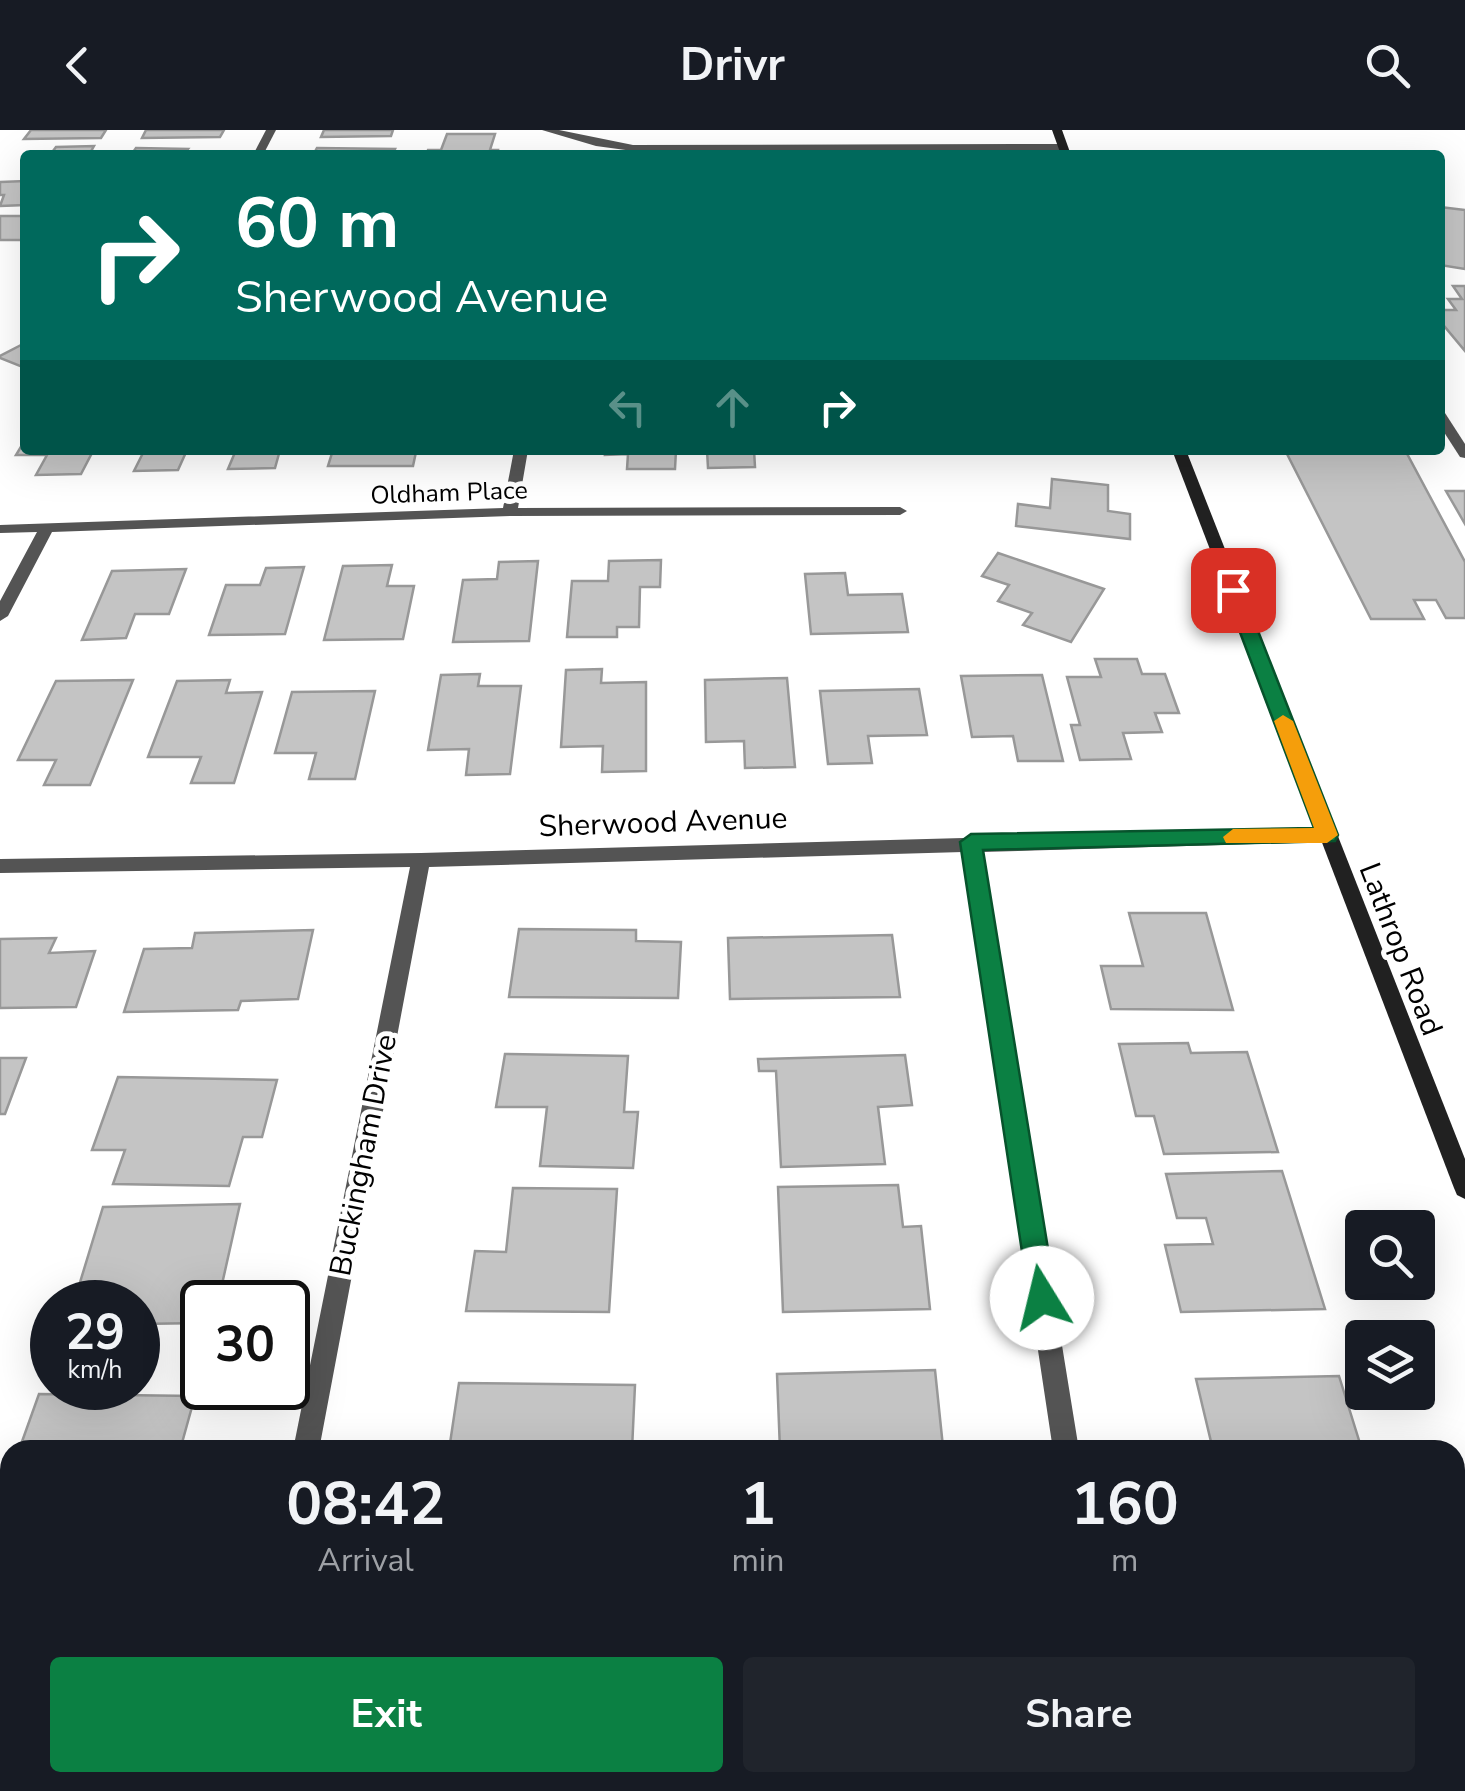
<!DOCTYPE html>
<style>
body{margin:0;font-family:"Nunito Sans",sans-serif;background:#20242c;color:#f1f3f6;height:100vh;display:flex;flex-direction:column;font-size:38px;white-space:nowrap}
*{box-sizing:border-box;margin:0}
p{font-size:32px;color:#9ea1a6}
.icon{flex:none;width:55px;height:55px;fill:none;stroke:currentColor;stroke-width:2;stroke-linecap:round;stroke-linejoin:round}
.map{position:relative;flex:1;overflow:hidden}
.sheet{position:absolute;left:0px;top:1310px;width:1465px;height:352px;display:flex;flex-direction:column;background:#171b24;border-radius:30px 30px 0 0;box-shadow:0 10px 40px #0002}
.sheet>*{flex:none}
.hud{position:absolute;left:20px;top:20px;width:1425px;height:305px;border-radius:10px;box-shadow:0 10px 40px #0002;background:#00695c;color:#fff;overflow:hidden}
.fabs{position:absolute;left:1345px;top:1080px;display:grid;gap:20px}
.fabs a{display:grid;place-items:center;width:90px;height:90px;border-radius:10px;background:#171b24;box-shadow:0 10px 40px #0002;font-size:50px}
.speed{position:absolute;left:30px;top:1150px;display:flex;gap:20px;font-size:50px;font-weight:700;text-align:center}
.speed>*{display:grid;place-content:center;width:130px;height:130px;border-radius:50%;background:#171b24;box-shadow:0 10px 40px #0002;line-height:1}
.speed small{font-size:25px;font-weight:400}
.speed .limit{border:5px solid #111;border-radius:15px;background:#fff;color:#111}
.pin{position:absolute;display:grid;place-items:center;width:85px;height:85px;color:#fff;margin:-42px;border-radius:20px;box-shadow:0 5px 15px #0006}
.me{position:absolute;width:110px;margin:-55px;rotate:351deg;stroke-linejoin:round;filter:drop-shadow(0 0 8px #0008)}
.turn{display:flex;align-items:center;gap:35px;height:210px;padding:0 50px;font-size:45px}
.turn .icon{width:130px;height:130px;stroke-width:2.5}
.turn b{display:block;font-size:70px;line-height:85px}
.lanes{display:flex;align-items:center;height:95px;padding:0 50px;background:#0003;justify-content:center;gap:50px;direction:ltr}
.lanes .off{opacity:.35}
.eta{display:flex;justify-content:space-evenly;align-items:center;height:170px;text-align:center}
.eta b{font-size:60px;font-weight:700;line-height:70px}
.cta{display:flex;gap:20px;margin-top:auto;padding:20px 50px}
.cta a{flex:1;height:115px;border-radius:10px;background:#0b8043;color:#fff;font-size:40px;font-weight:700;line-height:115px;text-align:center}
.cta a+a{background:#20242c;color:#f1f3f6}
header{display:flex;justify-content:space-between;align-items:center;height:130px;padding:0 50px;background:#171b24;font-size:45px;font-weight:700}
.map>svg:first-child{display:block}
</style>
<header><svg class="icon" aria-label="back" viewBox="0 0 24 24"><path d="M15 5l-7 7 7 7"/></svg>Drivr<svg class="icon" aria-label="search" viewBox="0 0 24 24"><circle cx="10" cy="10" r="6"/><path d="M15 15l6 6"/></svg></header>
<div class="map">
<svg width="1465" height="1661" viewBox="0 0 1465 1661">
<rect width="100%" height="100%" fill="#fff"/>
<g fill="#c4c4c4" stroke="#989898" stroke-width="2.5">
<path d="M31,0H106L101,8L24,9Z"/>
<path d="M146,0H224L220,7L142,8Z"/>
<path d="M324,0H393L391,6L321,7Z"/>
<path d="M447,4H495L490,20H498L497,25H426L428,20H441Z"/>
<path d="M94,16L89,25H50L56,17Z"/>
<path d="M136,18L188,19L184,24H210L131,25Z"/>
<path d="M317,18L395,19L392,25H313Z"/>
<path d="M25,51V75L0,76L4,65H0V52Z"/>
<path d="M1440,77L1465,80V139L1440,135Z"/>
<rect x="0" y="86" width="25" height="24"/>
<path d="M1453,156H1465V221L1440,191V180H1456L1448,169H1462Z"/>
<path d="M25,213V238L0,228V226Z"/>
<path d="M25,310V320L93,321L81,344L36,345L47,325H16Z"/>
<path d="M119,320H187L178,340L134,341L144,321Z"/>
<path d="M236,320H280L275,338L228,339Z"/>
<path d="M333,320H448L416,322L413,336H328Z"/>
<path d="M606,320H676L675,339H627L628,324L605,325Z"/>
<path d="M707,320H754L755,337L708,338Z"/>
<path d="M1285,320H1405L1465,432V488H1446L1436,470H1414L1424,489H1371Z"/>
<path d="M1052,349L1108,355V381L1130,384V409L1016,396L1018,374L1050,378Z"/>
<path d="M1446,361H1465V394Z"/>
<path d="M998,423L1104,459L1071,512L1023,495L1032,483L998,471L1009,455L982,446Z"/>
<path d="M661,430L660,457H640L639,497H617V507H567L572,451H608L609,431Z"/>
<path d="M538,431L529,511L453,512L463,450L497,449L499,432Z"/>
<path d="M392,435L387,456H414L403,509L324,510L343,436Z"/>
<path d="M304,437L285,504L209,505L226,455H260L266,438Z"/>
<path d="M186,439L169,484H135L126,508L82,510L112,441Z"/>
<path d="M845,443L848,465L902,464L908,502L811,504L805,444Z"/>
<path d="M1095,529H1137L1142,544H1165L1179,583H1155L1162,602L1123,603L1131,629L1080,630L1071,595H1080L1067,547H1101Z"/>
<path d="M602,539L601,553L646,552V641L602,642L603,616L561,617L566,540Z"/>
<path d="M480,544L478,556H521L510,644L466,645L469,619L428,620L441,545Z"/>
<path d="M1042,545L1063,631H1018L1013,606L972,607L961,546Z"/>
<path d="M787,548L795,637L745,638L744,611L706,612L705,550Z"/>
<path d="M133,550L90,655H44L56,630H18L56,551Z"/>
<path d="M230,550L226,563L262,562L234,653H191L201,627H148L177,551Z"/>
<path d="M919,559L927,605L868,606L872,633L828,634L820,561Z"/>
<path d="M375,561L355,649H309L316,623H275L292,562Z"/>
<path d="M1129,783H1206L1233,880L1111,879L1101,836H1143Z"/>
<path d="M519,799L636,800V811L681,812L678,868L509,867Z"/>
<path d="M313,800L298,869L241,871L238,880L124,882L144,819L192,818L195,803Z"/>
<path d="M892,805L900,867L730,869L728,808Z"/>
<path d="M56,808L49,823L95,821L76,877L0,878V809Z"/>
<path d="M1188,913L1191,923L1247,922L1278,1022L1164,1024L1154,986H1136L1119,914Z"/>
<path d="M505,924L628,926L624,982H638L633,1038L540,1036L547,977H496Z"/>
<path d="M905,925L912,975L878,977L885,1034L781,1037L776,941H759L758,929Z"/>
<path d="M0,928H26L5,984H0Z"/>
<path d="M118,947L277,950L262,1007H243L229,1056L113,1054L125,1020H92Z"/>
<path d="M1282,1041L1325,1179L1181,1182L1165,1115L1213,1114L1206,1088H1177L1166,1044Z"/>
<path d="M898,1055L903,1097L921,1096L930,1179L783,1182L778,1057Z"/>
<path d="M513,1058L617,1059L609,1182L466,1181L475,1121L506,1122Z"/>
<path d="M240,1074L218,1172H202V1193L138,1194V1172H74L103,1077Z"/>
<path d="M935,1240L943,1317L780,1320L777,1244Z"/>
<path d="M1339,1246L1362,1320H1213L1196,1249Z"/>
<path d="M459,1253L635,1255L632,1320H449Z"/>
<path d="M39,1264L195,1266L180,1320H19Z"/>
<path d="M10,1347V1422H0V1376Z"/>
<path d="M0,1451H10V1647L0,1648Z"/>
<path d="M1465,1558V1627H1455V1559Z"/>
</g>
<g fill="none" stroke-linecap="round" stroke-linejoin="round">
<path fill="#545454" fill-rule="evenodd" d="M1440,282L1445,283L1465,314V328L1460,327L1440,296Z"/>
<g fill="#545454" fill-rule="evenodd">
<path d="M266,0H276L263,25H253Z"/>
<path d="M542,0H559L633,15L1062,14L1067,17L1062,20L633,21L596,16Z"/>
<path d="M514,320H528L518,378L900,377L907,381L900,385L510,386L52,402L8,486L0,491V471L37,402L0,403V395L503,378Z"/>
<path d="M1327,698L1336,705L1327,712L982,722L1079,1320H1053L963,722L429,737L319,1320H293L410,737L0,743V729L421,723Z"/>
<path d="M226,1652H256L254,1661H224Z"/>
<path d="M1103,1652H1133L1135,1661H1105Z"/>
</g>
<g fill="#212121" fill-rule="evenodd">
<path d="M1052,0H1062L1071,25H1061Z"/>
<path d="M1172,320H1186L1465,1029V1069L1457,1065L1454,1058Z"/>
</g>
</g>
<path fill="#0b8043" stroke="#07532c" stroke-width="2.5" d="M1233,455L1242,460L1338,705L1335,711L983,720L1056,1168L1052,1178L1042,1182L1033,1178L1029,1168L960,712L971,704L1314,698L1224,460Z"/>
<path fill="#f59e0b" d="M1283,585L1293,591L1338,705L1327,713H1226L1223,707L1233,699L1314,698L1274,591Z"/>
<g text-anchor="middle" stroke-width="10" stroke-linejoin="round" paint-order="stroke">
<g font-size="25" fill="#000" stroke="#fff">
<text transform="translate(449 362) rotate(-2)" y="9">Oldham Place</text>
</g>
<g font-size="30" fill="#000" stroke="#fff">
<text transform="translate(663 692) rotate(-2)" y="10">Sherwood Avenue</text>
<text transform="translate(1401 819) rotate(69)" y="10">Lathrop Road</text>
<text transform="translate(363 1025) rotate(-79)" y="10">Buckingham Drive</text>
</g>
</g>
</svg>
<div class="fabs">
<a><svg class="icon" aria-label="search" viewBox="0 0 24 24"><circle cx="10" cy="10" r="6"/><path d="M15 15l6 6"/></svg></a>
<a><svg class="icon" aria-label="layers" viewBox="0 0 24 24"><path d="M12 4l9 5-9 5-9-5zM3 14l9 5 9-5"/></svg></a>
</div>
<div class="speed"><div>29<small>km/h</small></div><div class="limit">30</div></div>
<div class="pin" style="left:1233px;top:460px;background:#d93025"><svg class="icon" aria-label="arrive" viewBox="0 0 24 24"><path d="M6 21V4h12l-3 4 3 4H6"/></svg></div>
<svg class="me" style="left:1042px;top:1168px" viewBox="-20 -20 40 40"><circle r="19" fill="#fff"/><path d="M0-13L10 11 0 6-10 11z" fill="#0b8043"/></svg>
<div class="hud">
<div class="turn"><svg class="icon" aria-label="right" viewBox="0 0 24 24"><path d="M7 20v-9h11M14 6l5 5-5 5"/></svg><div><b>60 m</b>Sherwood Avenue</div></div>
<div class="lanes"><svg class="icon off" aria-label="left" viewBox="0 0 24 24"><path d="M17 20v-9H6M10 6l-5 5 5 5"/></svg><svg class="icon off" aria-label="ahead" viewBox="0 0 24 24"><path d="M12 20V5M6 11l6-6 6 6"/></svg><svg class="icon" aria-label="right" viewBox="0 0 24 24"><path d="M7 20v-9h11M14 6l5 5-5 5"/></svg></div>
</div>
<section class="sheet">
<div class="eta">
<div><b>08:42</b><p>Arrival</p></div>
<div><b>1</b><p>min</p></div>
<div><b>160</b><p>m</p></div>
</div>
<div class="cta"><a>Exit</a><a>Share</a></div>
</section>
</div>
